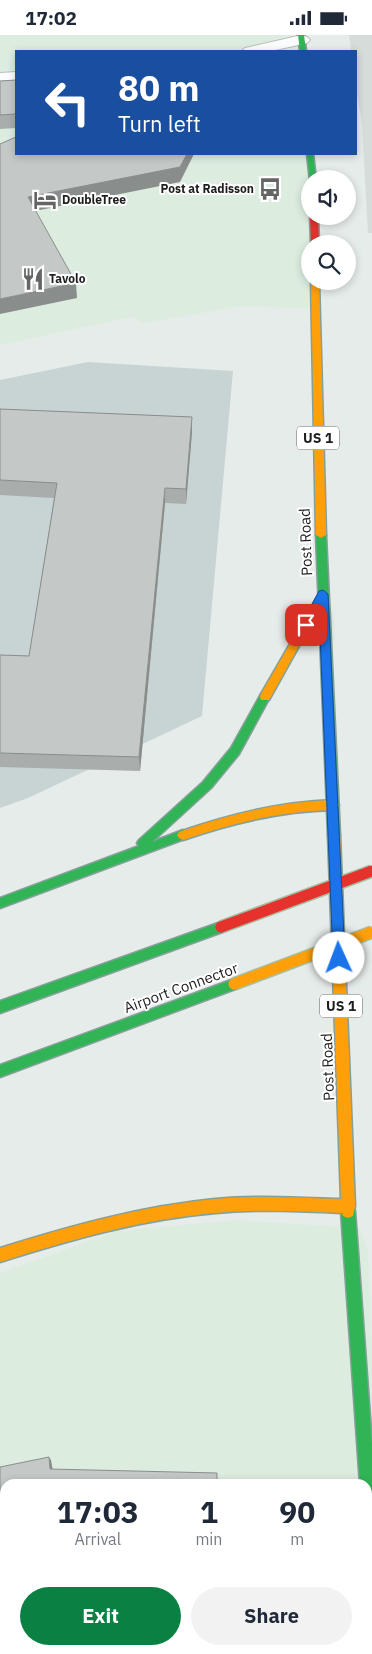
<!DOCTYPE html>
<style>
body{margin:0;font-family:"IBM Plex Sans",sans-serif;background:#f2f2f3;color:#1f2937;height:100vh;display:flex;flex-direction:column;font-size:19px;white-space:nowrap}
*{box-sizing:border-box;margin:0}
p{font-size:16px;color:#747a83}
.icon{flex:none;width:28px;height:28px;fill:none;stroke:currentColor;stroke-width:2;stroke-linecap:round;stroke-linejoin:round}
.map{position:relative;flex:1;overflow:hidden}
.side{position:absolute;left:0px;top:1444px;width:372px;height:176px;display:flex;flex-direction:column;background:#fff;border-radius:15px 15px 0 0;box-shadow:0 2px 8px #0003}
.side>*{flex:none}
.banner{position:absolute;left:15px;top:15px;width:342px;height:105px;border-radius:0px;box-shadow:0 2px 8px #0003;background:#1a4fa0;color:#fff;overflow:hidden}
.fabs{position:absolute;left:301px;top:135px;display:grid;gap:10px}
.fabs a{display:grid;place-items:center;width:55px;height:55px;border-radius:50%;background:#fff;box-shadow:0 2px 8px #0003;font-size:25px}
.pin{position:absolute;display:grid;place-items:center;width:42px;height:42px;color:#fff;margin:-21px;border-radius:10px;box-shadow:0 2px 8px #0006}
.me{position:absolute;width:55px;margin:-28px;rotate:358deg;stroke-linejoin:round;filter:drop-shadow(0 0 4px #0008)}
.turn{display:flex;align-items:center;gap:18px;height:105px;padding:0 20px;font-size:22px}
.turn .icon{width:65px;height:65px;stroke-width:2.5}
.turn b{display:block;font-size:35px;line-height:42px}
.eta{display:flex;justify-content:space-evenly;align-items:center;height:85px;text-align:center}
.eta b{font-size:30px;font-weight:800;line-height:35px}
.primary-button{display:flex;gap:10px;margin-top:auto;padding:10px 20px}
.primary-button a{flex:1;height:58px;border-radius:30px;background:#0b8043;color:#fff;font-size:20px;font-weight:800;line-height:58px;text-align:center}
.primary-button a+a{background:#f2f2f3;color:#1f2937}
.status{display:flex;justify-content:space-between;align-items:center;height:35px;padding:0 25px;background:#fff;direction:ltr}
.status svg{height:14px;fill:currentColor}
.map>svg:first-child{display:block}
</style>
<div class="status"><b>17:02</b><svg viewBox="0 0 49 12"><path d="M0 12V9h3v3zM5 12V6h3v6zM10 12V3h3v9zM15 12V0h3v12zM26 1h20v11H26zM47 4h2v5h-2z"/></svg></div>
<div class="map">
<svg width="372" height="1619" viewBox="0 0 372 1619">
<rect width="100%" height="100%" fill="#e6ecea"/>
<g fill="#dcede0" fill-rule="evenodd">
<path d="M0,0H305L308,16H16V119H313L314,144H310V246L315,274L243,271L144,288L132,282L0,310Z"/>
<path d="M236,1185L360,1193L368,1216L372,1312V1619H0V1238L117,1196ZM5,1449H368V1615H5Z"/>
</g>
<path fill="#d5dcda" d="M349,0H372V198H368L362,89L356,51V16H351Z"/>
<path fill="#c8d4d4" d="M88,327L233,336L202,681L28,763L0,773V345Z"/>
<g fill="none" stroke-linecap="round" stroke-linejoin="round">
<defs>
<g id="street">
<path d="M302,0L307,2L310,5L307,8L271,16H242L245,13Z"/>
<path d="M16,37V47L0,48V38Z"/>
</g>
<g id="fast">
<path d="M298,0H304L306,16H300Z"/>
<path d="M307,119H313L316,144H310V146Z"/>
<path d="M321,497L326,500L340,800L338,803H330L328,800L316,500Z"/>
<path d="M265,658L270,662L239,719L211,753L152,807L183,795L187,797L189,800L187,803L0,873V863L139,811L137,808L139,805L203,747L231,713L261,659Z"/>
<path d="M221,887L225,888L227,892L225,896L0,978V966Z"/>
<path d="M234,944L238,945L240,949L238,953L0,1042V1030Z"/>
<path d="M348,1169L353,1171L355,1176L372,1410V1524L368,1522V1449H360L341,1176L343,1171Z"/>
</g>
<g id="slow">
<path d="M311,246H319L326,500L321,503L316,500Z"/>
<path d="M323,555L328,559L269,665H261L260,662L261,659L320,557Z"/>
<path d="M333,765L337,767L339,770L337,773L333,775C281,776 232,788 183,805L179,803L177,800L179,797C230,779 279,767 333,765Z"/>
<path d="M334,795L338,797L340,800L355,1171L353,1181L348,1183L343,1181L342,1178C300,1176 258,1174 216,1178C142,1184 70,1205 0,1227V1213C70,1191 142,1171 215,1164C257,1160 299,1163 341,1164L328,800L330,797Z"/>
</g>
<path id="jam" d="M310,181H318L319,209H311Z"/>
</defs>
<use href="#street" stroke="#bbbebd" stroke-width="2"/>
<use href="#fast" stroke="#85a099" stroke-width="3"/>
<use href="#slow" stroke="#85a099" stroke-width="3"/>
<use href="#jam" stroke="#85a099" stroke-width="3"/>
<use href="#street" fill="#fbfcfc" fill-rule="evenodd"/>
<use href="#fast" fill="#30b455" fill-rule="evenodd"/>
<use href="#slow" fill="#ff9f0a" fill-rule="evenodd"/>
<use href="#jam" fill="#e5322d" fill-rule="evenodd"/>
<defs>
<path id="slow-bridge" d="M234,949L372,897"/>
<path id="jam-bridge" d="M221,892L372,836"/>
</defs>
<use href="#slow-bridge" stroke="#a6bfa0" stroke-width="14" stroke-linecap="butt"/>
<use href="#jam-bridge" stroke="#a6bfa0" stroke-width="14" stroke-linecap="butt"/>
<use href="#slow-bridge" stroke="#ff9f0a" stroke-width="11"/>
<use href="#jam-bridge" stroke="#e5322d" stroke-width="11"/>
</g>
<g fill="#a9adab">
<path d="M16,45V93L0,94V46Z"/>
<path d="M0,374L192,382V397L186,469L165,468L140,736L0,732V620L29,621L54,463L0,460Z"/>
</g>
<g fill="#898d8b">
<path d="M187,119H194L180,147L30,177L28,162Z"/>
<path d="M76,248L77,263L0,279V264Z"/>
<path d="M192,382V397L186,469V454Z"/>
<path d="M165,453V468L140,736L139,722Z"/>
<path d="M49,1422L51,1425L53,1436L50,1434Z"/>
</g>
<g fill="#c4c9c7" stroke="#898d8b">
<path d="M16,45V79L0,80V46Z"/>
<path d="M16,102V119H187L180,132L28,162L76,248L0,264V109Z"/>
<path d="M0,374L192,382L186,454L165,453L139,722L0,718V620L29,621L57,448L0,445Z"/>
<path d="M49,1422L50,1434L217,1438V1449H5V1590L0,1592V1432Z"/>
</g>
<path fill="#1a73e8" stroke="#114b97" d="M323,555L328,559L345,923L343,927L339,929L334,927L333,923L319,575L310,592H302L301,590L319,556Z"/>
<defs>
<symbol id="bus-bare" viewBox="-9 -9 18 18"><path d="M-5-6H5V4H4V6H2V4H-2V6H-4V4H-5ZM-3.5-4V0h7V-4ZM-3.5 1.2v1.5H-2V1.2ZM2 1.2v1.5H3.5V1.2Z" fill="#646665" stroke="#fff" stroke-width="2.5" paint-order="stroke"/></symbol>
<symbol id="hotel-bare" viewBox="-9 -9 18 18"><path d="M-6-4.5h1.5V1H6V5H4.5V3h-9V5H-6ZM-4 0a1.8 1.8 0 1 1 3.6 0ZM.5 0V-2.5h3Q6-2.5 6 0Z" fill="#646665" stroke="#fff" stroke-width="2.5" paint-order="stroke"/></symbol>
<symbol id="restaurant-bare" viewBox="-9 -9 18 18"><path d="M-5-6h1v4h1v-4h1v4h1v-4h1v5L-1.5 .5V6h-2V.5L-5-1ZM5-6V6H3V1.5H1.5Q1.5-4 5-6Z" fill="#646665" stroke="#fff" stroke-width="2.5" paint-order="stroke"/></symbol>
</defs>
<g fill-rule="evenodd">
<use href="#bus-bare" x="254" y="138" width="32" height="32"/>
<use href="#hotel-bare" x="29" y="149" width="32" height="32"/>
<use href="#restaurant-bare" x="17" y="228" width="32" height="32"/>
</g>
<g text-anchor="middle" stroke-width="4" stroke-linejoin="round" paint-order="stroke">
<g font-size="12" font-weight="bold" fill="#1e1e1e" stroke="#fff" text-anchor="start">
<text x="254" y="158" text-anchor="end">Post at Radisson</text>
<text x="62" y="169">DoubleTree</text>
<text x="49" y="248">Tavolo</text>
</g>
<g fill="#fff" stroke="#626262" stroke-width="1">
<rect x="297" y="391.5" width="42" height="23" rx="4"/>
<rect x="320" y="959.5" width="42" height="23" rx="4"/>
</g>
<g font-size="14" font-weight="bold" fill="#1e1e1e">
<text x="318" y="408">US 1</text>
<text x="341" y="976">US 1</text>
</g>
<g font-size="15" fill="#1e1e1e" stroke="#fff">
<text transform="translate(306 507) rotate(-92)" y="5">Post Road</text>
<text transform="translate(181 953) rotate(-20)" y="5">Airport Connector</text>
<text transform="translate(328 1032) rotate(-92)" y="5">Post Road</text>
</g>
</g>
</svg>
<div class="fabs">
<a><svg class="icon" aria-label="sound" viewBox="0 0 24 24"><path d="M4 9h4l5-4v14l-5-4H4zM17 9q2 3 0 6"/></svg></a>
<a><svg class="icon" aria-label="search" viewBox="0 0 24 24"><circle cx="10" cy="10" r="6"/><path d="M15 15l6 6"/></svg></a>
</div>
<div class="pin" style="left:306px;top:590px;background:#d93025"><svg class="icon" aria-label="arrive" viewBox="0 0 24 24"><path d="M6 21V4h12l-3 4 3 4H6"/></svg></div>
<svg class="me" style="left:339px;top:923px" viewBox="-20 -20 40 40"><circle r="19" fill="#fff"/><path d="M0-13L10 11 0 6-10 11z" fill="#1a73e8"/></svg>
<div class="banner">
<div class="turn"><svg class="icon" aria-label="left" viewBox="0 0 24 24"><path d="M17 20v-9H6M10 6l-5 5 5 5"/></svg><div><b>80 m</b>Turn left</div></div>
</div>
<section class="side">
<div class="eta">
<div><b>17:03</b><p>Arrival</p></div>
<div><b>1</b><p>min</p></div>
<div><b>90</b><p>m</p></div>
</div>
<div class="primary-button"><a>Exit</a><a>Share</a></div>
</section>
</div>
